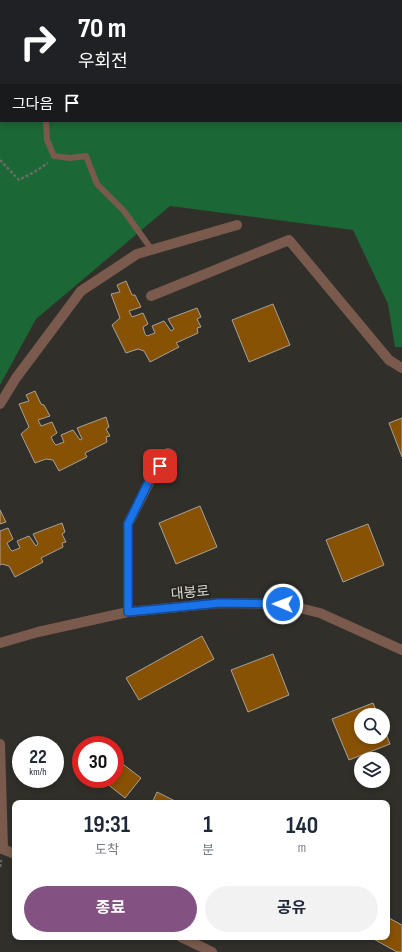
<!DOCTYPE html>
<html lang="ko">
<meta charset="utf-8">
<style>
body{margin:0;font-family:"Sofia Sans Condensed","Noto Sans KR",sans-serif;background:#f2f2f3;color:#1f2937;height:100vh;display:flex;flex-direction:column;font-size:15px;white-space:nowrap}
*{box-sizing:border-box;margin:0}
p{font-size:13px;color:#747a83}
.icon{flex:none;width:22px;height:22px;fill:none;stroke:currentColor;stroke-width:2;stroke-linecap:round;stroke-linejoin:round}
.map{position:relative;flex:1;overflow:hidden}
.drawer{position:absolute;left:12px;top:800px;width:378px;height:140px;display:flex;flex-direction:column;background:#fff;border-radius:8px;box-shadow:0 2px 6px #0003}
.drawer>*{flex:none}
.hud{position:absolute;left:0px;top:0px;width:402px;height:122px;box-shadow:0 2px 6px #0003;background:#202124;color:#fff;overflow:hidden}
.fabs{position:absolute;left:354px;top:708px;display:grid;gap:8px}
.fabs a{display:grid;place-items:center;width:36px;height:36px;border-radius:50%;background:#fff;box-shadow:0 2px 6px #0003;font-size:20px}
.speed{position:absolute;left:12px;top:736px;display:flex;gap:8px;font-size:20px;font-weight:700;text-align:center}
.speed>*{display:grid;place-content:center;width:52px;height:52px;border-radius:50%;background:#fff;box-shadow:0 2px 6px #0003;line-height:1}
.speed small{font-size:10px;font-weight:400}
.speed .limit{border:6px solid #d22;background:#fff;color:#111}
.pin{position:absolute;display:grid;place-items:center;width:34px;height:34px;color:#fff;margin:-17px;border-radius:8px;box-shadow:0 2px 6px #0006}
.me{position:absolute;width:44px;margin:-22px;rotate:271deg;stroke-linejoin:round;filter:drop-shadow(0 0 3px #0008)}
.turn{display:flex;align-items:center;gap:14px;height:84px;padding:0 12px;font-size:18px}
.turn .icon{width:52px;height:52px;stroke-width:2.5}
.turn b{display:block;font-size:28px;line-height:34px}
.then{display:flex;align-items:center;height:38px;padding:0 12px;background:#0003;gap:8px;font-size:15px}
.eta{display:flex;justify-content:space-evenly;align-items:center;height:68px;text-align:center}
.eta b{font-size:24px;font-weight:700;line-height:28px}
.primary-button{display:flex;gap:8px;margin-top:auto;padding:8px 12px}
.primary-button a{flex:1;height:46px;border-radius:24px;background:#835283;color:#fff;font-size:16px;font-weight:700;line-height:46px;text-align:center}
.primary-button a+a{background:#f2f2f3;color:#1f2937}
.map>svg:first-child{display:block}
</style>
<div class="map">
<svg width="402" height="952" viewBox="0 0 402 952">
<rect width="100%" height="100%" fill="#312f29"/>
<path fill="#1b6736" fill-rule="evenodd" d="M0,0H402V347H395L388,304L353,230L170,206L36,319L0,385ZM1,1H401V121H1Z"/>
<g fill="#885204" stroke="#a7a19b">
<path d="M126,281L132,295H135L141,307L129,311L132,317L143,313L148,324L143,327L145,334L147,336L155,333L152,326L164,321L171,331L174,329L168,319L197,308L201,317L197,319L201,327L197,328L198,333L176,343L179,347L150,362L144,351L138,349L126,353L112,325L120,318L111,294L120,292L117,285Z"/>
<path d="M273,304L290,345L249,362L232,320Z"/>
<path d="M35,391L41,404L44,405L50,416L38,420L41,426L52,422L57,433L51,437L54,443L56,445L64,442L61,435L73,430L80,440L82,439L77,428L106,417L109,427L106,429L110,436L106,437L107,442L85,453L87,457L59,471L53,460L46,459L35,463L21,434L29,427L19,404L29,401L26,395Z"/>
<path d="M402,418V457L389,423Z"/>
<path d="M200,506L217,547L176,564L159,523Z"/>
<path d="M0,510L6,522L0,524Z"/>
<path d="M62,523L65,532L62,534L66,542L62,543L63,547L41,558L43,562L15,577L9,566L2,564L0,565V531L8,528L13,539L7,543L10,549L12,551L20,548L17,541L29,536L36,546L38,544L33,534Z"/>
<path d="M368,524L384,565L343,582L326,540Z"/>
<path d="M202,636L214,659L139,700L126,678Z"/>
<path d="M273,654L289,695L248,712L231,670Z"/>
<path d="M373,703L378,715H361V737H383V726L390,744L349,760L332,719Z"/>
<path d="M115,758L141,778L125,798L101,779H115Z"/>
<path d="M157,792L179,803H152Z"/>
<path d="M387,917L402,925V952H397L370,937H387Z"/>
</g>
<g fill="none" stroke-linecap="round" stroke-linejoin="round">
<g stroke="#6d6b66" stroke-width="2.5" stroke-dasharray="3 2" stroke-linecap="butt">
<path d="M0,160L19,180L36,171L48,163"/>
<path d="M0,867L1,860"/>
</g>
<g stroke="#7b5a4e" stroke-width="6">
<path d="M25,0V1"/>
<path d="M46,121L47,140L54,156L70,158L86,156L97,184L124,211L152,250"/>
</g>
<g stroke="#7b5a4e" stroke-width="10">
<path d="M151,296L289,240L389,360L402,368"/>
<path d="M0,404L16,378L81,291L137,254L237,225"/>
<path d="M128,612V524L151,479L168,453"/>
<path d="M0,643L38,632L128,612L220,603L283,604L320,613L402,650"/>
<path d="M0,744L3,848"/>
</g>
<g stroke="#7b5a4e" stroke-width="10">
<path d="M0,848L15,854"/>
<path d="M181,937L212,952"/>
</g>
</g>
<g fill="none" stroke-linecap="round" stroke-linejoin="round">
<defs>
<path id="route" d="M160,466L150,479L128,524V612L220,603L283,604"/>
</defs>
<use href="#route" stroke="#114b97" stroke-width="10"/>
<use href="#route" stroke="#1a73e8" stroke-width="7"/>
</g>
<g text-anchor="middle" stroke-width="4" stroke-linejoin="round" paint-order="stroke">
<g font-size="14" fill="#dad9d5" stroke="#27251f">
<text transform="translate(190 592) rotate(-5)" y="5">대봉로</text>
</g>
</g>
</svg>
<div class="fabs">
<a><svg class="icon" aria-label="search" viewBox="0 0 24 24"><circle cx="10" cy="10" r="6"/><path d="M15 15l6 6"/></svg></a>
<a><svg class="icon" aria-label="layers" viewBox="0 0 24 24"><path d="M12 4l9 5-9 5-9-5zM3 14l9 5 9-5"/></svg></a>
</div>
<div class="speed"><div>22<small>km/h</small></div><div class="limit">30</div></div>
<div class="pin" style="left:160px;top:466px;background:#d93025"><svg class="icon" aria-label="arrive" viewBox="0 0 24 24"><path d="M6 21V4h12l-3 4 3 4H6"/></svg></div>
<svg class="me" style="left:283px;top:604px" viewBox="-20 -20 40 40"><circle r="17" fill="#1a73e8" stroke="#fff" stroke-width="3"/><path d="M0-11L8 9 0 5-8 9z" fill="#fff"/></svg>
<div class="hud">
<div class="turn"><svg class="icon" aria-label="right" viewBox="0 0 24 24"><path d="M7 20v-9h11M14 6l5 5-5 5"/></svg><div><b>70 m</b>우회전</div></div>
<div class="then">그다음<svg class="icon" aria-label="arrive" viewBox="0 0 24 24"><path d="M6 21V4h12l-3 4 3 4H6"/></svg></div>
</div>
<section class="drawer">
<div class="eta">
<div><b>19:31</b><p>도착</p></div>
<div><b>1</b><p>분</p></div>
<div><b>140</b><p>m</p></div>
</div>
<div class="primary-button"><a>종료</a><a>공유</a></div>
</section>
</div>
